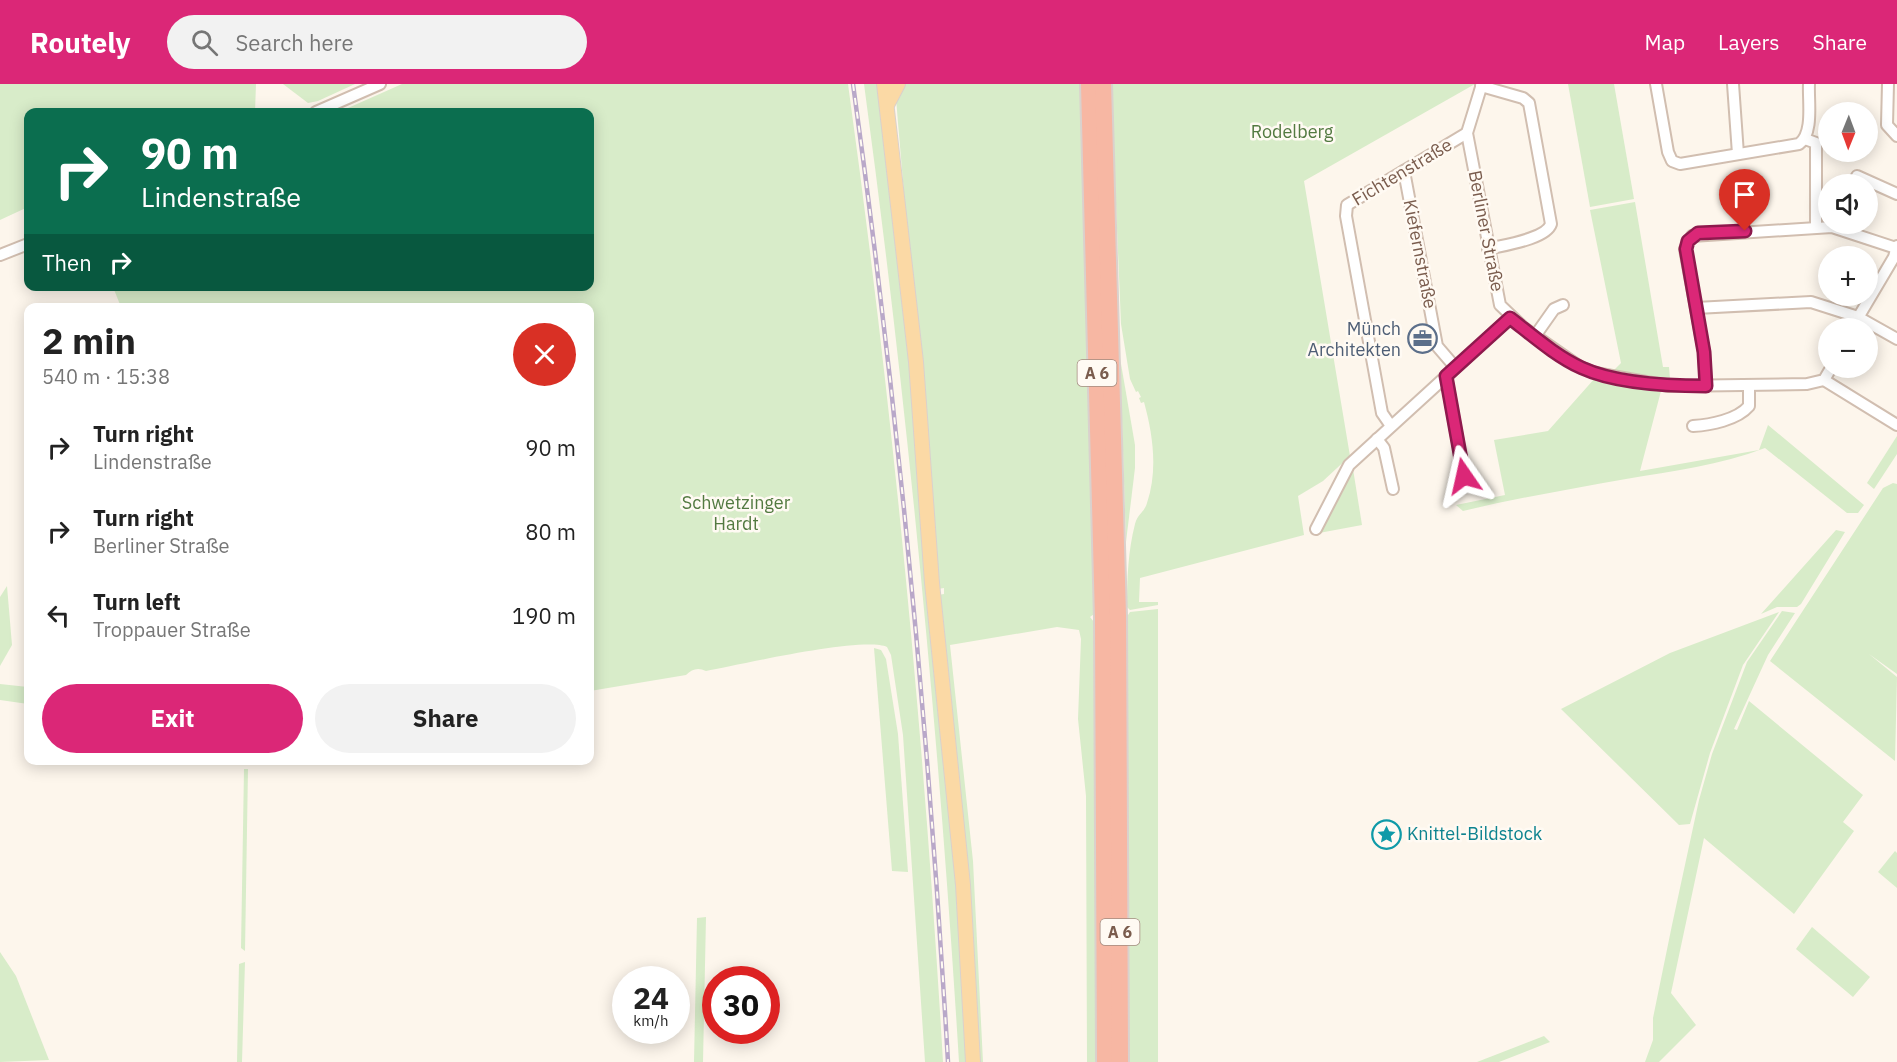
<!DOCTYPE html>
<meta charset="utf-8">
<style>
body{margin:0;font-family:"IBM Plex Sans",sans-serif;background:#f2f2f2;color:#222;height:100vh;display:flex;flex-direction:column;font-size:22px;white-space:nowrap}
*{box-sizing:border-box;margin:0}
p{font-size:20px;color:#767676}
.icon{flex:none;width:33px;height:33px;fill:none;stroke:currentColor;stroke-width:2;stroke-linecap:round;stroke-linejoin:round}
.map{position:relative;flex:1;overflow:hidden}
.details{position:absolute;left:24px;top:219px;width:570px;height:462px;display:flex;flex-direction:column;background:#fff;border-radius:12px;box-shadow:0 3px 15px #0003}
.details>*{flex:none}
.top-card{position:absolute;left:24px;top:24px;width:570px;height:183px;border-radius:12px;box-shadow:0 3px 15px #0003;background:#0b6e4f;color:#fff;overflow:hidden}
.needle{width:39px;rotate:181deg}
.buttons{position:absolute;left:1818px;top:18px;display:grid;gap:12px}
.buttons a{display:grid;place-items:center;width:60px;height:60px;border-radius:50%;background:#fff;box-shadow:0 3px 15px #0003;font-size:30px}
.speed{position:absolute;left:612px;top:882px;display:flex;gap:12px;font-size:30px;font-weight:700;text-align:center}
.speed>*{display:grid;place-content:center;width:78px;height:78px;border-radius:50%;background:#fff;box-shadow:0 3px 15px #0003;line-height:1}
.speed small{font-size:15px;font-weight:400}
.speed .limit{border:9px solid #d22;background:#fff;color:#111}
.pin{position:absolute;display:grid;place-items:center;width:51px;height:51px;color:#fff;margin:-62px -26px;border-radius:50% 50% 50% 0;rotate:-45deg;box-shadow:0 0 6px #0007}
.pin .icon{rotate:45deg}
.me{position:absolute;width:66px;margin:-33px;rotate:349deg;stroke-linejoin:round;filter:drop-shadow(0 0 4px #0008)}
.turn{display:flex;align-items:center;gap:21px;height:126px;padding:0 18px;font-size:27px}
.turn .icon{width:78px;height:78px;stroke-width:2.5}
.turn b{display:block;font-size:42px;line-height:51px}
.then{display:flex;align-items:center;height:57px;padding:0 18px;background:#0003;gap:12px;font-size:22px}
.round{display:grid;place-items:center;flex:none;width:63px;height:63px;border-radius:32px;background:#f2f2f2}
.head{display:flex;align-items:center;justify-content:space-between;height:102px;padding:0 18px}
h1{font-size:36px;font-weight:700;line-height:45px}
.cta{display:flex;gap:12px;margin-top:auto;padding:12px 18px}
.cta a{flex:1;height:69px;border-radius:36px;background:#db2777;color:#fff;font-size:24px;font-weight:700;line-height:69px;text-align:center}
.cta a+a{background:#f2f2f2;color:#222}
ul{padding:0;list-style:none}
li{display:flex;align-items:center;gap:18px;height:84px;padding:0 18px}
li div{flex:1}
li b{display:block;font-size:22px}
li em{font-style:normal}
header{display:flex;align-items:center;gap:36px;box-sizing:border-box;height:84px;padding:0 30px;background:#db2777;color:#fff}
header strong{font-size:28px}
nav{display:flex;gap:33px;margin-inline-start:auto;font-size:21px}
.search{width:420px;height:54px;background:#f2f2f2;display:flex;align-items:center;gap:15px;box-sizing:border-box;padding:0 21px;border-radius:33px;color:#767676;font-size:22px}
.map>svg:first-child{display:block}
</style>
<header>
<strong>Routely</strong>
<div class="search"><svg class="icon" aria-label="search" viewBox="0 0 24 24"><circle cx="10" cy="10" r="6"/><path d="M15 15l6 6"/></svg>Search here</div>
<nav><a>Map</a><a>Layers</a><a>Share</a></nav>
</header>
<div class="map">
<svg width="1897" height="978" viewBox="0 0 1897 978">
<rect width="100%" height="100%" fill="#fdf6ec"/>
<g fill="#d8ecc9">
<path d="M0,0H256L255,28H28V123L0,136Z"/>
<path d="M283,0H355L318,17L308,19Z"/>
<path d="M402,0H848C893,325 924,651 943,978H925L903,651L891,571L887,563C863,552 738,581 706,587C698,583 692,585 686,591L590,607V224L121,223L113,203L590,202V28H339Z"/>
<path d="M864,0H878L896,128L949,696L970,978H959C939,651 908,325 864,0Z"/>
<path d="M902,0H1080L1094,530L1090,533L1094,538L1096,600L1097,978H1087L1086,712L1078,635L1081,555L1079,546L1057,543L950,561L973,777L983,978H978L938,511L944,510V504L938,505L898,39L896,14Z"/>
<path d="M1111,0H1475L1304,97L1350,372L1323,397L1298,412L1304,451L1140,494L1139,518H1158V521L1130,526L1127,523C1127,495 1128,467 1135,440C1138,429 1144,429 1147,419C1158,386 1153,351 1144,318L1141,319L1139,314L1141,313L1138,307L1136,308L1130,295L1121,240Z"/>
<path d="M1568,0H1614L1634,115L1590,123Z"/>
<path d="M1635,118L1663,283H1669L1670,295L1614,286L1621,279L1590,126Z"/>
<path d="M1120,274L1135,361V384L1126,458Z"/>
<path d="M1595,294L1661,307L1640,387L1759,366L1768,341L1864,421L1858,429H1847L1765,364C1720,381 1673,387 1626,395C1571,405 1517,414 1463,427L1456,421L1505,411L1494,356L1548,347Z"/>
<path d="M1897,352V370L1874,405L1867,399Z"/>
<path d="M1353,385L1362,441L1319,449L1349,390Z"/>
<path d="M1893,399L1897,400V590L1869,570L1897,593L1895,677L1770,577L1883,404Z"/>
<path d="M1836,446L1845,448L1801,520L1797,523H1777L1761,530Z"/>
<path d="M7,502L12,561L0,582V513Z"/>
<path d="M1158,525V978H1128V531L1130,528Z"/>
<path d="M1782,527L1795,529L1768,571L1734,645L1737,646L1749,617L1863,711L1843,738L1854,747L1794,830L1704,754L1671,909L1696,941L1659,978H1645L1653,956V934L1672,841L1699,716L1712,670L1747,578Z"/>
<path d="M1779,528L1743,581L1710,669L1690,740L1679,741L1561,625L1670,569Z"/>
<path d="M874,564L881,566L886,575L898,650L908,788L892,787Z"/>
<path d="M0,600L28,603V620L0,616Z"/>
<path d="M244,685H248L245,867L241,864Z"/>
<path d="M1895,767L1897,769V804L1878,788Z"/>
<path d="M706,833L703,978H694L697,834Z"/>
<path d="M1812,843L1870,893L1853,913L1796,865Z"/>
<path d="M0,868L16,892L49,976L0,978Z"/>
<path d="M245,878L242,978H237L239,880Z"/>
<path d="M1544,952L1550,958L1499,978H1477Z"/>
</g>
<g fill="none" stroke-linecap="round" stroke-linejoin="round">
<defs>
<g id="minor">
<path d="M1482,0L1467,49L1500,221L1524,244L1580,283L1595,289L1669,302L1807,300L1824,296L1831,284"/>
<path d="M1656,0L1668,68L1672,77L1680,80L1799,60C1814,49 1808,17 1809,0"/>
<path d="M1733,0L1738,70"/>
<path d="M1888,0L1887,41L1897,52"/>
<path d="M1481,2L1523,14L1529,19L1551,140C1546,155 1504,161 1488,165"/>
<path d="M316,28L380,0"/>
<path d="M1805,55L1816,59V143"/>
<path d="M1404,87L1437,262L1455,283"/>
<path d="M1857,92L1897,110"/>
<path d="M0,171L28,160"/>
<path d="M1696,224L1811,218L1858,233L1897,255"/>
<path d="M1852,244L1894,173L1897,162"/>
<path d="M1535,252L1554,225L1563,221"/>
<path d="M1446,292L1464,392"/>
<path d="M1824,296L1897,341"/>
<path d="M1706,302L1704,268L1685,165L1692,152L1832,143L1896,164"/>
<path d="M1391,342L1382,329L1346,132L1347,121L1467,49"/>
<path d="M1693,342C1710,341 1737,336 1749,322V301"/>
<path d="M1377,355L1384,364L1393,405"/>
<path d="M1316,445L1349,381L1510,234"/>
</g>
<g id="major">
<path d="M884,0L916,278L932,499L963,801L973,978"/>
<path d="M887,21L898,0"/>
</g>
<g id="highway">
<path d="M1089,0L1103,535L1105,978"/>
<path d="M1103,0L1118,532L1120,978"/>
</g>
</defs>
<use href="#minor" stroke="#d1beb0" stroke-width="14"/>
<use href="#major" stroke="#dad1cd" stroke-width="16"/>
<use href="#highway" stroke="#dad1cd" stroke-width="20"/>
<use href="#minor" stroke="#fff" stroke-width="10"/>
<use href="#major" stroke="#fbd9a5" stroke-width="14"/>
<use href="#highway" stroke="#f7b7a3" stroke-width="16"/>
<defs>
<path id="rail" d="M853,0C898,325 929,651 948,978"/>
</defs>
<use href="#rail" stroke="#b9a8c9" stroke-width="4.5"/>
<use href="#rail" stroke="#fffaf3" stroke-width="2" stroke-dasharray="7" stroke-linecap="butt"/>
</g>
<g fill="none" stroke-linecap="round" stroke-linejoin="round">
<defs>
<path id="route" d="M1464,392L1446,292L1510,234C1532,251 1557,273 1582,284C1617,300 1669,302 1706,302L1704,268L1686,165L1688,157L1698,149L1745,147"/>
</defs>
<use href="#route" stroke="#8e194d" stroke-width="15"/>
<use href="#route" stroke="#db2777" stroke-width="10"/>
</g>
<defs>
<symbol id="office-ring" viewBox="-11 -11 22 22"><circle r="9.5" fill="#fffaf3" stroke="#5c6f8a" stroke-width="1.5"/><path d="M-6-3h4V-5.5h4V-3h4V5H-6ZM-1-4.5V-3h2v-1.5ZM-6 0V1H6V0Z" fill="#5c6f8a"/></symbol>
<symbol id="sight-ring" viewBox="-11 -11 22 22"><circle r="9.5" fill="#fffaf3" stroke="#0f9aa8" stroke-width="1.5"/><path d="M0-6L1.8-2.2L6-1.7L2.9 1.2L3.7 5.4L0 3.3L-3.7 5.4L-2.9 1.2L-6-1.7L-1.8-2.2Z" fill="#0f9aa8"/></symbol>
</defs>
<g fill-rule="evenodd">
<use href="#office-ring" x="1406" y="238" width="33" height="33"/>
<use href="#sight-ring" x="1370" y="734" width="33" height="33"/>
</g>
<g text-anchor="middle" stroke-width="5" stroke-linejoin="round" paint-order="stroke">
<g fill="#fffaf3" stroke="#a28b7f" stroke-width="1.5">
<rect x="1077.5" y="276" width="39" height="26" rx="4.5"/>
<rect x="1100.5" y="835" width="39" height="26" rx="4.5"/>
</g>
<g font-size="16" font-weight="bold" fill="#7a5c4d">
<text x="1097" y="295">A 6</text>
<text x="1120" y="854">A 6</text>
</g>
<g font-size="18" fill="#537a41" stroke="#fffaf3">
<text x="1292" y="54">Rodelberg</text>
<text x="736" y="425">Schwetzinger<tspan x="736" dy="21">Hardt</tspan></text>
</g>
<g font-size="18" fill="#7a5c4d" stroke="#fffaf3">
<text transform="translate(1402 88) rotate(-31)" y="6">Fichtenstraße</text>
<text transform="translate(1486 147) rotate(79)" y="6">Berliner Straße</text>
<text transform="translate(1420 170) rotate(79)" y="6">Kiefernstraße</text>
</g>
<g font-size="18" fill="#4e5e75" stroke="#fffaf3" text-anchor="end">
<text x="1401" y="251">Münch<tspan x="1401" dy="21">Architekten</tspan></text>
</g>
<g font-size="18" fill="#0d838f" stroke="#fffaf3" text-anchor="start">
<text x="1407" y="756">Knittel-Bildstock</text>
</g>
</g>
</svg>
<div class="buttons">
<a><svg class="needle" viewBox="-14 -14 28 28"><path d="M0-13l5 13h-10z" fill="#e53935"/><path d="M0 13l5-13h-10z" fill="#767676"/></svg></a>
<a><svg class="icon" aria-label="sound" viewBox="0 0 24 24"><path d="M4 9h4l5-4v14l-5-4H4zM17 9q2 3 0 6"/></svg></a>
<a>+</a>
<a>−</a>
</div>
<div class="speed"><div>24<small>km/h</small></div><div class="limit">30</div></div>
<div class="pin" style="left:1745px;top:147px;background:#d93025"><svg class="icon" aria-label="arrive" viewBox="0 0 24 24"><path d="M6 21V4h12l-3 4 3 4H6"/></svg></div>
<svg class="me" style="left:1464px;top:392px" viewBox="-20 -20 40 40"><path d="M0-17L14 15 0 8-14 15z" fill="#db2777" stroke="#fff" stroke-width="4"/></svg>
<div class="top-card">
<div class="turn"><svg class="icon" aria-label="right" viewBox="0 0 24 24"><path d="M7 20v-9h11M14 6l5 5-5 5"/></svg><div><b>90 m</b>Lindenstraße</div></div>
<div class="then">Then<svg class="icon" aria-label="right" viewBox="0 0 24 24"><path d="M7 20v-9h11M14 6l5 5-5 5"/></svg></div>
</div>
<section class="details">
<div class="head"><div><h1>2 min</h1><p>540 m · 15:38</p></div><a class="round" style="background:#d93025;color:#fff"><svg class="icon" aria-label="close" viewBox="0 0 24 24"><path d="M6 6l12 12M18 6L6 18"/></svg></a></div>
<ul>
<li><svg class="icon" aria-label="right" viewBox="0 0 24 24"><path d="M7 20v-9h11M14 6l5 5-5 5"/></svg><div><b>Turn right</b><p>Lindenstraße</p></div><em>90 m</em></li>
<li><svg class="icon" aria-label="right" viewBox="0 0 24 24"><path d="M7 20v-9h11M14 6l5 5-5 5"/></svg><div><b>Turn right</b><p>Berliner Straße</p></div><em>80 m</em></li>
<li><svg class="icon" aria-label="left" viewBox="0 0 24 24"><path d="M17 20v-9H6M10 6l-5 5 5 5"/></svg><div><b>Turn left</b><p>Troppauer Straße</p></div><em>190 m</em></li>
</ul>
<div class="cta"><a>Exit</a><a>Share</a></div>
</section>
</div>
